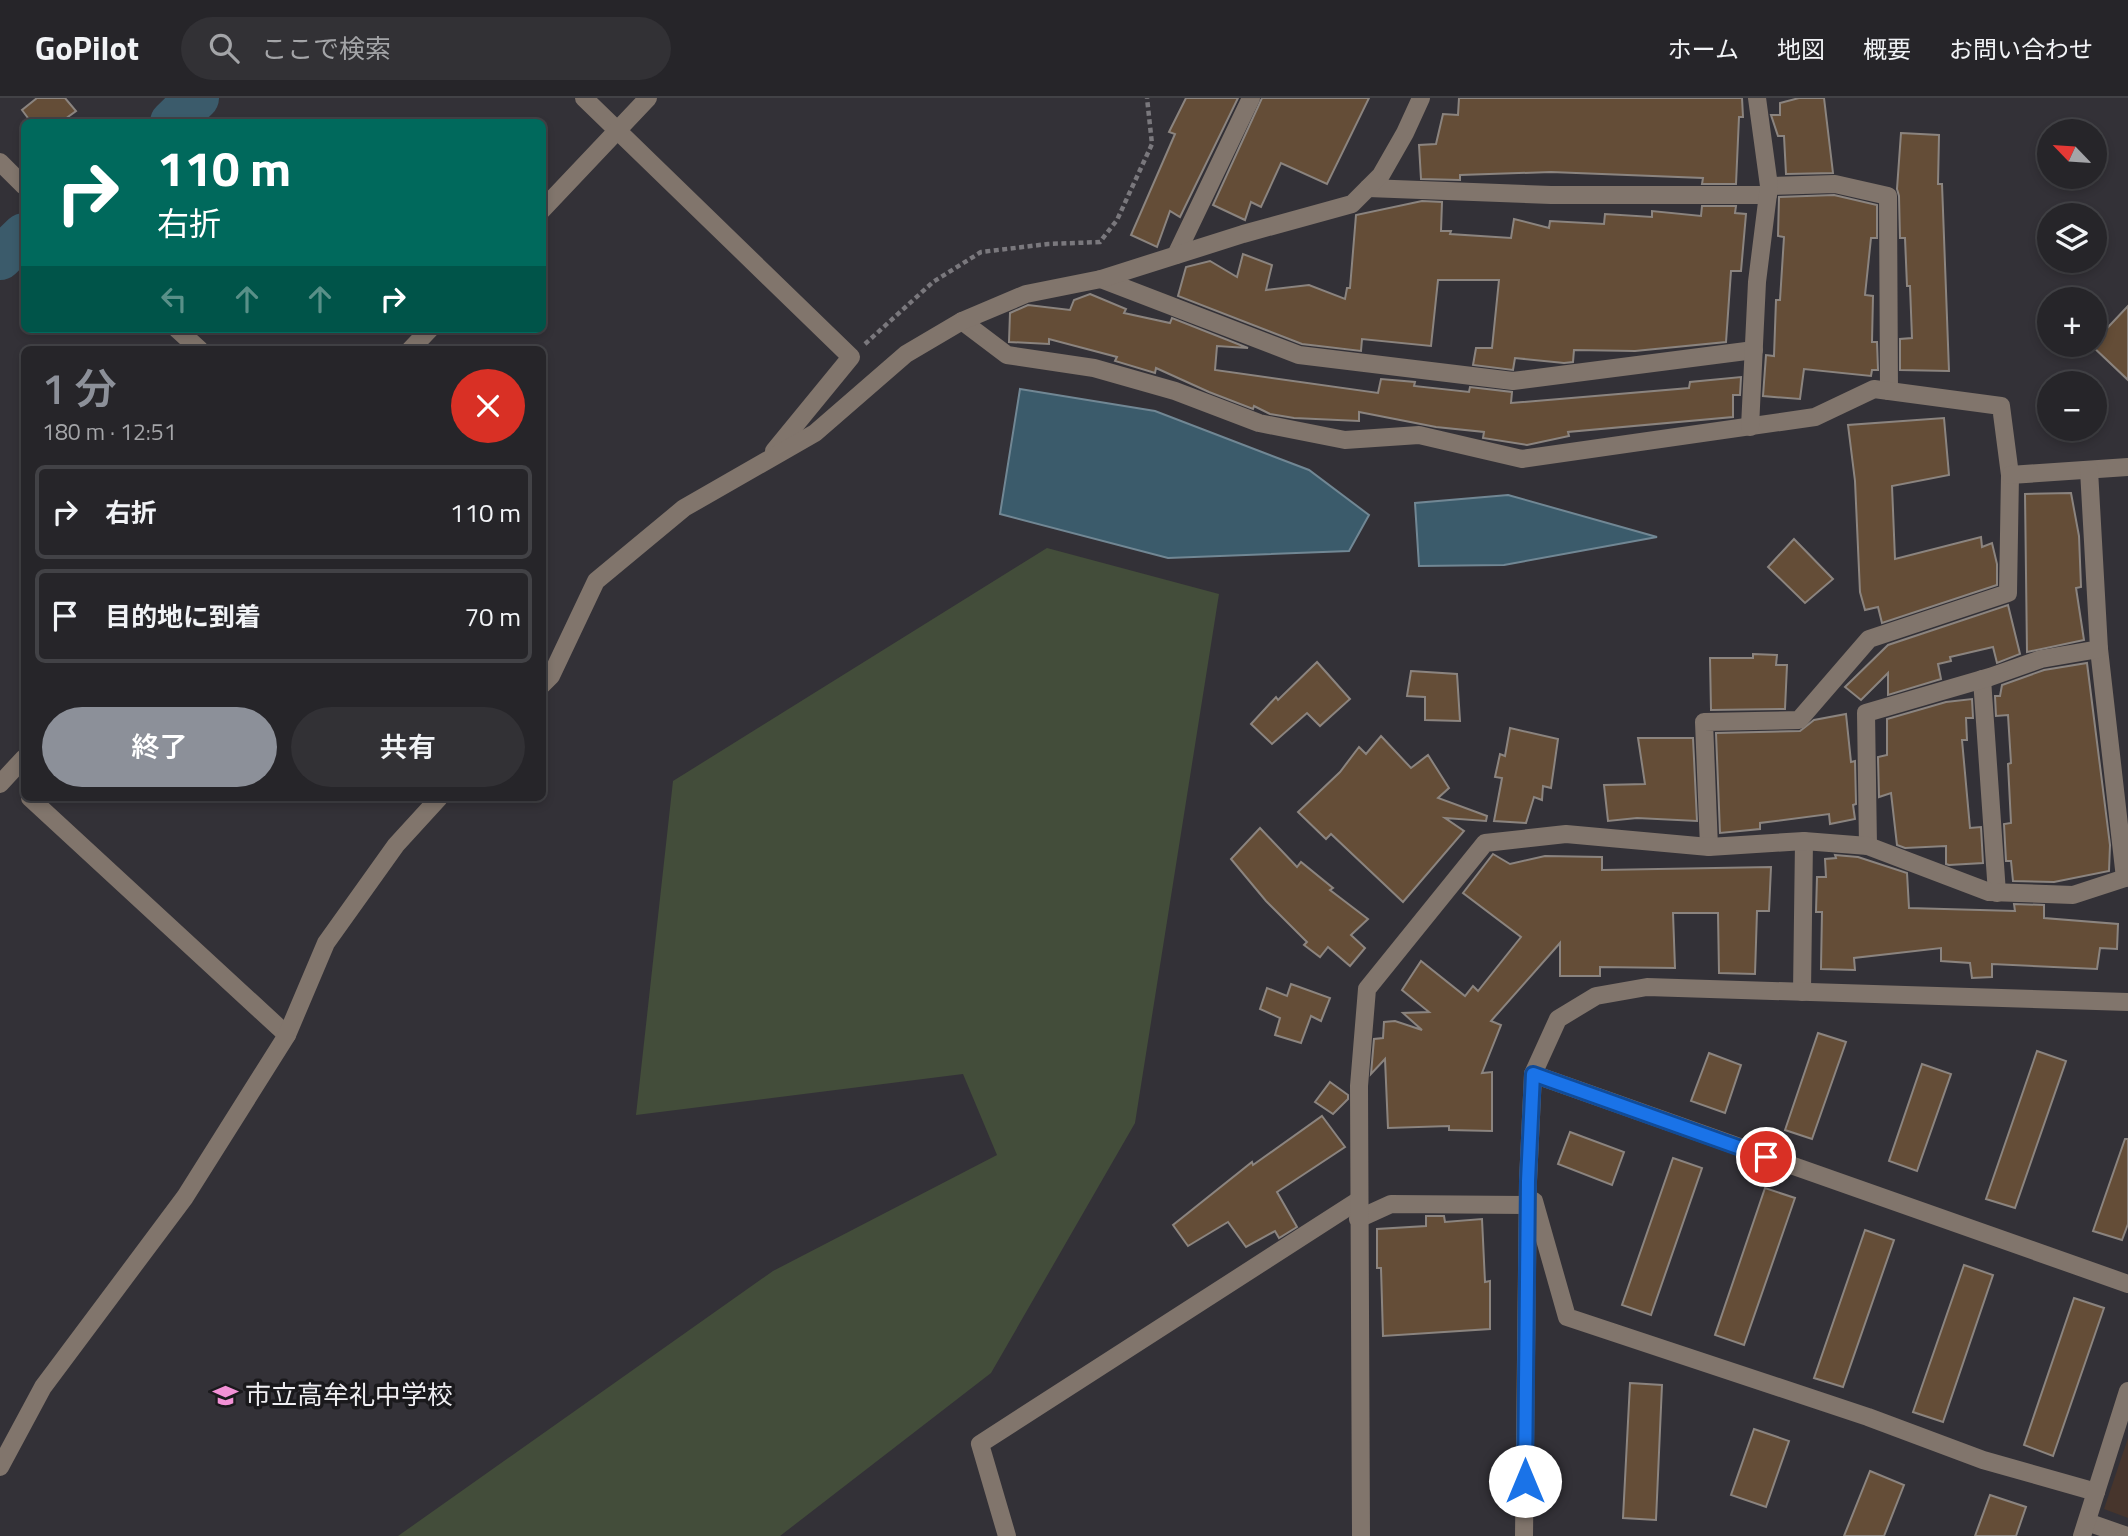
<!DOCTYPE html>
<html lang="ja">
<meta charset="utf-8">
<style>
body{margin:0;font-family:"Titillium Web","Noto Sans JP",sans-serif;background:#323135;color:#f1f3f6;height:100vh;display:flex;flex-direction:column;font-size:26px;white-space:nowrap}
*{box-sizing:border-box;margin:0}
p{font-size:23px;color:#a4a5a8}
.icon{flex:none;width:38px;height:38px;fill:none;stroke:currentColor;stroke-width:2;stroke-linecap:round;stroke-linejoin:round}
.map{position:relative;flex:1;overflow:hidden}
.details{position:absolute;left:21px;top:248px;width:525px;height:455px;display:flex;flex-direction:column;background:#262529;border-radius:10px;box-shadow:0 4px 10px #0003,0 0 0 2px #424246}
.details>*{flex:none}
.banner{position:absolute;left:21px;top:21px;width:525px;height:214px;border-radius:10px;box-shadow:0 4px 10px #0003,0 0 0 2px #424246;background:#00695c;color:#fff;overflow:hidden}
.needle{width:46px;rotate:295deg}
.tools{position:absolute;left:2037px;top:21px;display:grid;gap:14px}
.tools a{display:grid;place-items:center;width:70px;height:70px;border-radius:50%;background:#262529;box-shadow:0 4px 10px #0003,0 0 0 2px #424246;font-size:35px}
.pin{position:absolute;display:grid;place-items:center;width:60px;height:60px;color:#fff;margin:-30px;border:4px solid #fff;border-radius:50%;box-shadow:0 2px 7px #0007}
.me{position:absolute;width:77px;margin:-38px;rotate:0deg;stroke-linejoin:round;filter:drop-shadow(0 0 5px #0008)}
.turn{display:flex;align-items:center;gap:24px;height:147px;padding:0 21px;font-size:32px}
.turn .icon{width:91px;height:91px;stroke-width:2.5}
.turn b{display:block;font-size:49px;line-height:60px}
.lanes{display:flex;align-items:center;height:66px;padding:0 21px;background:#0003;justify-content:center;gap:35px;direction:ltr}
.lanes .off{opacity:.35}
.round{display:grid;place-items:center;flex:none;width:74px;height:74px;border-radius:37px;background:#323135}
.head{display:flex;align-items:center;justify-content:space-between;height:119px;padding:0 21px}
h1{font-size:42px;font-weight:600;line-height:52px;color:#8c9099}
.action{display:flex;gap:14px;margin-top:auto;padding:14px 21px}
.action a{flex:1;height:80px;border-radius:42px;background:#8c9099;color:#fff;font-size:28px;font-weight:600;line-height:80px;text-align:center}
.action a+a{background:#323135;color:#f1f3f6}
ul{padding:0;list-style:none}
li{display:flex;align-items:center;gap:21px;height:94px;margin:0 14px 10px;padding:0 7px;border:4px solid #424246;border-radius:10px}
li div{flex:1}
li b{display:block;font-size:26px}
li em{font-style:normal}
header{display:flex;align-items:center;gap:42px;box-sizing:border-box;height:98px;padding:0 35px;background:#262529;border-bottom:2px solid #424246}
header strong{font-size:33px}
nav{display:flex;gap:38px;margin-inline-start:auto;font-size:24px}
.search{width:490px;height:63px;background:#323135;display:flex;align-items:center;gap:18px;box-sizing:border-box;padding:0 24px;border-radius:38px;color:#a4a5a8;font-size:26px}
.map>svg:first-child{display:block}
</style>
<header>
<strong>GoPilot</strong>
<div class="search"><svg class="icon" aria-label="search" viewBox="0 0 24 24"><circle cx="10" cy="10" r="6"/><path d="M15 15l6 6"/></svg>ここで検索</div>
<nav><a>ホーム</a><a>地図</a><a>概要</a><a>お問い合わせ</a></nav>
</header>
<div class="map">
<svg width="2128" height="1438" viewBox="0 0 2128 1438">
<rect width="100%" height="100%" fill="#333137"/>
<path fill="#47352c" d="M2128,1340V1420L2104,1411Z"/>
<path fill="#434d3a" d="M1047,450L1219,496L1135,1025L991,1275L780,1438H398L773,1173L997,1057L963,976L636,1017L673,683Z"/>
<g fill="#3b5b6b" stroke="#718794" stroke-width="2">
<path d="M1020,291L1155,313L1309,372L1369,417L1349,453L1168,460L1000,416Z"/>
<path d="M1508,397L1657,439L1504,467L1419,468L1415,405Z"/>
</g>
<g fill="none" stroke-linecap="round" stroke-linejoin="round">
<g stroke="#3b5b6b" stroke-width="44">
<path d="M172,24L197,0"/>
<path d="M0,160L24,137"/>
</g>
</g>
<g fill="#644d37" stroke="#8b847f" stroke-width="2">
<path d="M37,0H65L76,13L61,24H31L22,12Z"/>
<path d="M1186,0H1238L1180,119L1170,113L1157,149L1131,137L1175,36L1169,34Z"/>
<path d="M1262,0H1369L1327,86L1281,65L1261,109L1251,104L1245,122L1213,107Z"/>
<path d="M1459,0H1742L1743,19H1739L1736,86H1702L1703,80L1551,74L1460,77V82L1421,81L1419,47L1436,46L1443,16L1458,17Z"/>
<path d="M1799,0H1824L1833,75L1786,76L1784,38H1778L1771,17H1780V5Z"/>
<path d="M1901,35L1939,37L1938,86H1942L1949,273L1900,272V241L1912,240L1910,188H1907L1905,140H1900L1899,98L1897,91Z"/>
<path d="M1834,97L1877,107V140H1871L1865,197L1873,198L1872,244H1877L1878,272H1872L1871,278L1804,271L1800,301L1763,298L1766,257L1774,258L1776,202H1780L1784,139L1778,138L1779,99Z"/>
<path d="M1422,103L1442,104L1441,133H1451L1450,136L1511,140L1514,121L1549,130L1550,123L1604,126L1605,116L1652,119V113L1701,118L1702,108H1736L1735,115L1746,116L1741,173H1731L1726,244L1635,253L1574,252L1573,264L1564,265L1515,260L1513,272L1473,267L1476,250H1492L1499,182H1438L1431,248L1362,241L1361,253L1302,246L1178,198L1186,169L1210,163L1237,179L1243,156L1272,167L1266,192L1309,187L1345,201L1347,190H1350L1356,117Z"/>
<path d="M1090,196L1126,211L1124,215L1170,225L1172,220L1248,250L1217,248L1215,272L1378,295L1381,281L1415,284L1414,288L1469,294L1470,289L1512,294L1511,305L1689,290L1690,284L1741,279L1740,297H1733V319L1568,334L1569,338L1527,347L1483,340L1484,334L1436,329L1359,314V323L1294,320L1270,316L1254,308L1253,311L1209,294L1156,270L1155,275L1115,263L1117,259L1049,241V246L1009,244L1010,215L1028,207L1070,212L1074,202Z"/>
<path d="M2128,208V282L2091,247H2095V243Z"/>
<path d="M1944,320L1949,377L1892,388L1895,461L1981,439L1982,449L1992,445L1997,466V487L1882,525L1878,509L1865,512L1860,494L1855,383L1848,327Z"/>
<path d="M2071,395L2079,438L2081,489L2076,490L2084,542L2027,554L2025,396Z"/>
<path d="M1794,441L1833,481L1805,505L1768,469Z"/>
<path d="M2008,507L2020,556L1997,565L1993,549L1950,559L1951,563L1938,566L1941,581L1888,597V575L1861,602L1845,589L1888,547Z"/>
<path d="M1753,556L1777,557L1776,567H1787L1785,611L1711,612L1710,560H1753Z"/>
<path d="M1317,564L1350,601L1320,628L1307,615L1272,646L1251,626L1276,599L1278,602Z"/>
<path d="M2087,565L2110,747L2109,773L2054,784L2013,783L2011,763H2006L2004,726L2011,725L2008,666L2011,665L2008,617L1996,618L1995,598H2000L2002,587L2044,572Z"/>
<path d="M1411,573L1457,576L1460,623L1425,622V599L1407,598Z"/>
<path d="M1972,601L1973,620H1966L1967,642H1962L1970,730L1981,729L1983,765L1949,767L1946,766V748L1905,750L1897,747L1891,695L1879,699L1878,659L1887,657V621L1946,604Z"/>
<path d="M1846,616L1851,664L1855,663L1856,706L1853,707L1855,721L1830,726L1829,716L1760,725V731L1720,735L1716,635L1800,633L1814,622Z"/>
<path d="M1510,630L1558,641L1551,690L1543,688L1542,702L1534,699L1526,725L1494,723L1502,680L1495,679L1500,656L1505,658Z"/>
<path d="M1381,638L1411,670L1428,657L1449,690L1438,700L1487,718L1486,723L1445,720L1464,733L1403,804L1331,736L1326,741L1298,714L1340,674L1359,649L1366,656Z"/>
<path d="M1638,640H1693L1697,723L1637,720L1608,723L1604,687L1645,686Z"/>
<path d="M1260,730L1297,769L1301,764L1333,790L1330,792L1368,821L1351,837L1365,850L1350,868L1328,849L1320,859L1304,847L1307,844L1266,803L1231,761Z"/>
<path d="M1493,756L1510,766L1545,758L1602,759V772L1771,769L1769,813H1757L1755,876L1719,875L1718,815H1673L1675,870L1600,869V878H1560V845L1491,923L1501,927L1482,975L1492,974V1033L1449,1032V1028L1388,1030L1385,961L1371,976L1374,941L1383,940L1384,924L1395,923L1422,932L1403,915L1429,914L1402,892L1421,863L1465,898L1473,888L1478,893L1521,839L1463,795Z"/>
<path d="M1835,757L1858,759L1907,775L1909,810L2015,813L2014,806L2044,807V820L2118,826L2117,851L2100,850L2097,871L1992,866V879L1972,880L1970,865L1941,863V850L1854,860L1855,872L1821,871L1822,814H1816L1817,779H1826L1825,761L1836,760Z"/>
<path d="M1291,886L1330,900L1321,923L1311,918L1301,945L1275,937L1280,920L1260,911L1267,890L1287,898Z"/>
<path d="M1818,935L1846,944L1812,1041L1785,1032Z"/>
<path d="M2037,953L2066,963L2015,1110L1986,1101Z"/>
<path d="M1709,955L1741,967L1725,1015L1691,1003Z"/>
<path d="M1922,966L1951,976L1917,1073L1889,1063Z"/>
<path d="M1330,984L1348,997V1001L1333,1016L1315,1004Z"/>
<path d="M1322,1018L1345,1049L1277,1094L1297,1129L1279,1140L1275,1133L1246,1149L1228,1124L1188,1148L1173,1127L1252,1064L1253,1067Z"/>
<path d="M1570,1034L1624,1054L1612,1087L1558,1066Z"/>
<path d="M2125,1041H2128V1126L2122,1142L2093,1133Z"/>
<path d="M1673,1060L1702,1070L1651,1217L1622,1207Z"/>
<path d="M1765,1090L1795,1100L1744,1247L1715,1237Z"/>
<path d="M1426,1118H1444L1445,1124L1482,1121L1485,1184L1490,1183V1231L1383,1238L1381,1170H1377V1131L1426,1128Z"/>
<path d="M1865,1132L1894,1142L1843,1289L1814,1280Z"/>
<path d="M1964,1167L1993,1177L1943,1324L1913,1314Z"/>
<path d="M2074,1200L2104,1210L2053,1358L2024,1347Z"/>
<path d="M1630,1285L1662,1287L1656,1422L1623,1420Z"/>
<path d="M1754,1331L1789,1343L1766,1409L1731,1397Z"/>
<path d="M1870,1373L1904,1387L1884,1438H1844Z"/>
<path d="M1990,1397L2026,1409L2016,1438H1975Z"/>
</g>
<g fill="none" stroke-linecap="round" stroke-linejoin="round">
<path stroke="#7a787d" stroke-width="4.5" stroke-dasharray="5 3.5" stroke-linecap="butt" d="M865,246L933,184L981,154L1048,146L1100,144L1117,122L1152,46L1147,0"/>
<g stroke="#81756c" stroke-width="18">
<path d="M584,0L851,259L774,353"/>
<path d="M0,64L24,88"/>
<path d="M1769,88L1835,86L1888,98L1889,293"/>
<path d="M1368,90L1551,97H1768"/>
<path d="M542,112L648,0"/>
<path d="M1176,157L1251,0"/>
<path d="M1101,181L1299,257L1513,283L1754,252"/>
<path d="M962,223L1007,257L1094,270L1175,293L1259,325L1345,342L1419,337L1522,361L1815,319L1874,291L2001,308L2010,377L2008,495L1869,541L1799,622L1704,624L1709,749"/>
<path d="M177,231L200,252"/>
<path d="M410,252L430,231"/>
<path d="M1750,329L1757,184L1769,88L1757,0"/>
<path d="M2010,377L2128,369"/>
<path d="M2099,551L2125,780"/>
<path d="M1982,581L1997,795"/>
<path d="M542,587L551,578L596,483L684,410L815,335L906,256L962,223L1026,196L1101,181L1243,136L1352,106L1381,77L1405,35L1421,0"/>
<path d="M0,686L24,660"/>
<path d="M30,700L287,937"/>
<path d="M1868,748L1866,615L1990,579L2041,561L2099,551L2089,372"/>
<path d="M1802,894L1804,743"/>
<path d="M1533,976L2128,1186"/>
<path d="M1534,1103L1567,1219L1868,1319L1983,1362L2096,1394"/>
<path d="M1358,1121L1391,1106L1528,1107"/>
<path d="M0,1369L43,1289L185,1099L287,937L326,845L396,747L439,700"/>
<path d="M2087,1424L2127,1438"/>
<path d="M1007,1438L980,1346L1359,1102"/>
<path d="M1361,1438L1359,988L1367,891L1485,745L1566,736L1709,749L1804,743L1868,748L1989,794L2073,797L2128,779"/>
<path d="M1524,1438L1528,1083L1533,976L1558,921L1596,898L1647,889L2128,904"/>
<path d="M2082,1438L2128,1293"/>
</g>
</g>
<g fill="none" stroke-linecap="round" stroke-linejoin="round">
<defs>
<path id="route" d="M1525,1383L1528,1083L1533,976L1766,1059"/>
</defs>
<use href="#route" stroke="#114b97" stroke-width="18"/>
<use href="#route" stroke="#1a73e8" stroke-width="12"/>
</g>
<defs>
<symbol id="school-bare" viewBox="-9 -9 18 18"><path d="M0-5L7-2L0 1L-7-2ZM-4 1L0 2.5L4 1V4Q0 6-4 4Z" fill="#f391d6" stroke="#1a191c" stroke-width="2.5" paint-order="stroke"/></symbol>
</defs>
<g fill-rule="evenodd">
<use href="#school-bare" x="208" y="1280" width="35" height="35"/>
</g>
<g text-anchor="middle" stroke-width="7" stroke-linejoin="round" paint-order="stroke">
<g font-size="26" fill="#efeef2" stroke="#1a191c" text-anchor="start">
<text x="245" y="1306">市立高牟礼中学校</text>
</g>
</g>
</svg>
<div class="tools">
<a><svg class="needle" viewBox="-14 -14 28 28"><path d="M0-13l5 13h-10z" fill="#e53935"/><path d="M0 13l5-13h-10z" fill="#a4a5a8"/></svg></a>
<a><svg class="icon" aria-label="layers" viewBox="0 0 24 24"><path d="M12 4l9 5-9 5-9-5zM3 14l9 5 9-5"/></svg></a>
<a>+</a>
<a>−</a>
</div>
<div class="pin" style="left:1766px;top:1059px;background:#d93025"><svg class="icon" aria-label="arrive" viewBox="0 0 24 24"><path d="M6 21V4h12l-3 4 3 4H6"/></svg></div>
<svg class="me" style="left:1525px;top:1383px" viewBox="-20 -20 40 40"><circle r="19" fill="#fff"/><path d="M0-13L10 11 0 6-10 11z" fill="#1a73e8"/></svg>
<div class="banner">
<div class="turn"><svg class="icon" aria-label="right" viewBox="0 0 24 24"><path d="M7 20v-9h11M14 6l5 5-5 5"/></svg><div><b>110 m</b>右折</div></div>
<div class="lanes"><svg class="icon off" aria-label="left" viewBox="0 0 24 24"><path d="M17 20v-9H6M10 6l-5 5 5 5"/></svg><svg class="icon off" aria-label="ahead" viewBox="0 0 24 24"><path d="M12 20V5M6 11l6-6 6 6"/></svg><svg class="icon off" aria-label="ahead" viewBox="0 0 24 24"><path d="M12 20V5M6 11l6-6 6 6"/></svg><svg class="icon" aria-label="right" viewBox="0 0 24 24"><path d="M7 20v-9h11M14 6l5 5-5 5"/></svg></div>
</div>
<section class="details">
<div class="head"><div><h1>1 分</h1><p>180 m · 12:51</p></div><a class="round" style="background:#d93025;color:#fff"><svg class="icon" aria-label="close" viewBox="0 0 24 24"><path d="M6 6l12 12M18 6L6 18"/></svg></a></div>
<ul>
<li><svg class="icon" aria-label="right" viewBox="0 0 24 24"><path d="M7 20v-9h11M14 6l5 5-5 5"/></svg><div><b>右折</b></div><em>110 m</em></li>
<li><svg class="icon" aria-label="arrive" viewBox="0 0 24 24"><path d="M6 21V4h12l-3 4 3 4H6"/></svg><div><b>目的地に到着</b></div><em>70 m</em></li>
</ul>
<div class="action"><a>終了</a><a>共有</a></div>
</section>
</div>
